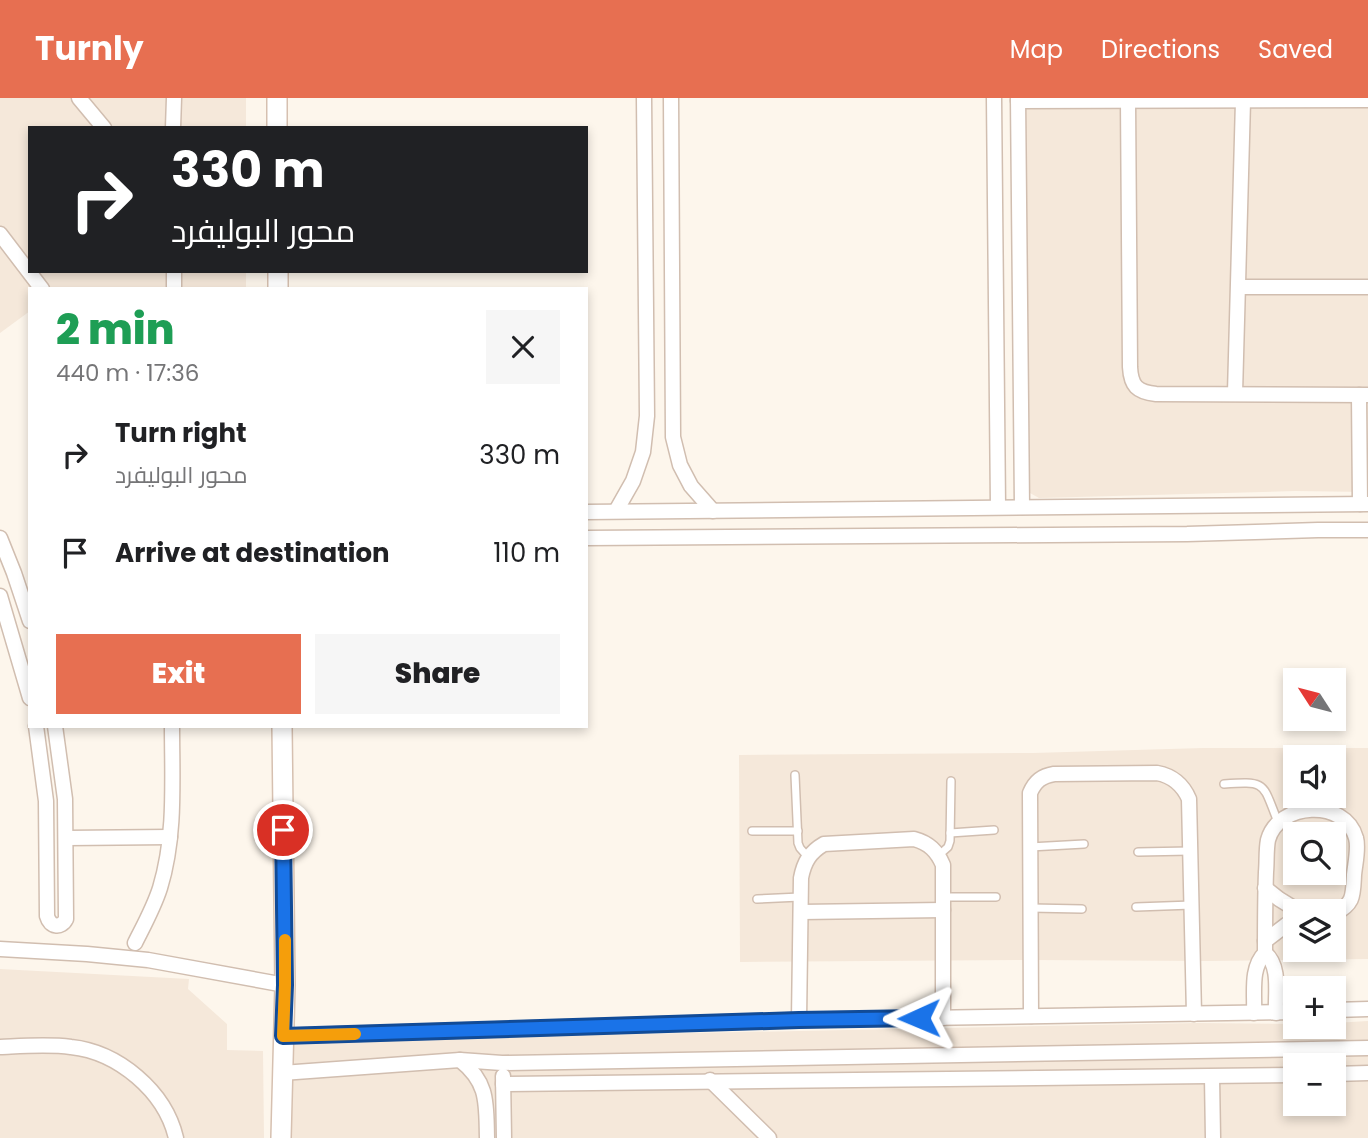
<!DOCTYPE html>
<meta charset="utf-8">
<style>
body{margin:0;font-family:Poppins,Cairo,sans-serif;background:#f6f6f6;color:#202124;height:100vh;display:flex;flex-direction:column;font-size:26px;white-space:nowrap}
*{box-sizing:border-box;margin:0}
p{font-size:23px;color:#757577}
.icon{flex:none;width:38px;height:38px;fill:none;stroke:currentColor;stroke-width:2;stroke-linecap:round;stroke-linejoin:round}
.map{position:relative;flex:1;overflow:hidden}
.panel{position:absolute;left:28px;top:189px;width:560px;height:441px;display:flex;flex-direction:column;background:#fff;border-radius:0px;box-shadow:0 4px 10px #0003}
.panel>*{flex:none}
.banner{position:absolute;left:28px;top:28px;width:560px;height:147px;border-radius:0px;box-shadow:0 4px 10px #0003;background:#202124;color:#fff;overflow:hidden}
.needle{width:46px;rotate:306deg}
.tools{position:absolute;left:1283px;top:570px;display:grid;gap:14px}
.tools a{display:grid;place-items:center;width:63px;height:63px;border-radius:0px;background:#fff;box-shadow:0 4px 10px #0003;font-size:35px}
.pin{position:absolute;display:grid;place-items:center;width:60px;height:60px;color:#fff;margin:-30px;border:4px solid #fff;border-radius:50%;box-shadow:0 2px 7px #0007}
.me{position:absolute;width:77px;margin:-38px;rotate:269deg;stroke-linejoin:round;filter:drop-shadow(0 0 5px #0008)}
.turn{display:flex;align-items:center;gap:24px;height:147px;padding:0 28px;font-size:32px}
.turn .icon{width:91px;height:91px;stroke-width:2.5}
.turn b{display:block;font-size:49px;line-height:60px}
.round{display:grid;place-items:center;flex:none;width:74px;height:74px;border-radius:0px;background:#f6f6f6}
.summary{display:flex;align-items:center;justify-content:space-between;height:119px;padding:0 28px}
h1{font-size:42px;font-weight:800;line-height:52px;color:#1e9e55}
.cta{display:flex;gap:14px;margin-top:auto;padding:14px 28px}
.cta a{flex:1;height:80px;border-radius:0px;background:#e76f51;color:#fff;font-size:28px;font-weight:800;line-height:80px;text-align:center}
.cta a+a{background:#f6f6f6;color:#202124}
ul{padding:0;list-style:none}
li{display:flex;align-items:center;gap:21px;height:98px;padding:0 28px}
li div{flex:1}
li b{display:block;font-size:26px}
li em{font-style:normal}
header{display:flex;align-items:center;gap:42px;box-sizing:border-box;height:98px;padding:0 35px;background:#e76f51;color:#fff}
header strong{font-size:33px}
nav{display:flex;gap:38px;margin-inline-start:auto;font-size:24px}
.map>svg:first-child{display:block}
</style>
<header>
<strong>Turnly</strong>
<nav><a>Map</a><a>Directions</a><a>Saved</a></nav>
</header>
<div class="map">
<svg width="1368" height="1040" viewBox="0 0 1368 1040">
<rect width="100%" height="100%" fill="#fdf6ec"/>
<g fill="#f5e8da" fill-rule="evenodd">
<path d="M0,0H246V30H30V173H246V191H30V213L0,235Z"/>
<path d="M1025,0H1368V394L1295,393L1039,400L1030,395L1028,390Z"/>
<path d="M1203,650H1368V861L1206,863L1033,862L740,864L739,657L1033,655ZM1295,660H1334V698H1295ZM1295,737H1334V775H1295ZM1295,814H1334V852H1295Z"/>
<path d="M0,871L189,881L188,891L227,926V952L263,953L264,1040H0Z"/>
<path d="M1368,923V1040H289L290,941L440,940L1198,925L1295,926V929H1334V925ZM1295,968H1334V1006H1295Z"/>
</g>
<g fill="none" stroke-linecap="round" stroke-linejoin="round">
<defs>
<g id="lane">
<path d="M795,677L798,745L800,750L808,759"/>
<path d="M1224,686C1268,683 1262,685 1278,724"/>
<path d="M752,733H798"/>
<path d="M950,735L994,732"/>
<path d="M1030,749L1084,746"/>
<path d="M1138,754L1190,753"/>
<path d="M939,757L948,749L950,743L951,683"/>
<path d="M943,799H996"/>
<path d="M757,801L800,799"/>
<path d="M1136,809L1192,807"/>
<path d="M1031,810L1082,811"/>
</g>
<g id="street">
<path d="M79,0L104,30"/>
<path d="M671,0L673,339L680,367L691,388L713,413"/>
<path d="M994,0L998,409"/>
<path d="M1018,0L1022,409"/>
<path d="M1018,3L1368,2"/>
<path d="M1128,3L1130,269C1131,288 1137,294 1156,296L1368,297"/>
<path d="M173,30L174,0"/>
<path d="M0,136L42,191"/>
<path d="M174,173V191"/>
<path d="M1239,189H1368"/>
<path d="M1235,295L1243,3"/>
<path d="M1359,297L1360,406"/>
<path d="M616,413L633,383L643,354L647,318L644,0"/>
<path d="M586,414L1368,406"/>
<path d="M0,440L14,475L30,523"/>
<path d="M586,440L1187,436L1318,432H1368"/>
<path d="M0,498L30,600"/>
<path d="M36,628L46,703L47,818C50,829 61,831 66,821L65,701L55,628"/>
<path d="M67,740L170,739"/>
<path d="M1265,790L1279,801L1300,814"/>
<path d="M801,814L943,812"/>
<path d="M1265,843L1286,827L1295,823"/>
<path d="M135,845C144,827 154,809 160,790C176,738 172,682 172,628"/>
<path d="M0,851L87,856L148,862L285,887"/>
<path d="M1265,855C1281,868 1275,896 1276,915"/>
<path d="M1334,912L1368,911"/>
<path d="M1254,915C1255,895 1250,870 1265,855C1265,828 1265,801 1266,774C1267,764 1266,752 1268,742C1278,704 1345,700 1356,740C1359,750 1355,766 1354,777C1353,798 1354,806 1334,816"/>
<path d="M1031,918L1030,695C1035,683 1042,678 1054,676L1157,675C1173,678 1183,687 1189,701L1194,916"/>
<path d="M799,922L801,780C804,764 810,754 824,746L914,741C929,745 937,753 943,767V920"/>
<path d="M283,938L799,922L1295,914"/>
<path d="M0,949C23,948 48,946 71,949C118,954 165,993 176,1040"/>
<path d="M460,962C489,985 486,1006 487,1040"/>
<path d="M282,975L460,962L502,965L1368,950"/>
<path d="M1334,976L1368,975"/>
<path d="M503,978L504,1040"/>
<path d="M1212,979L1213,1040"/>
<path d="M710,982L769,1040"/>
<path d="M503,986L1295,977"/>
</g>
<g id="secondary">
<path d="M277,0V30"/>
<path d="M278,173V191"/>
<path d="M281,1040L285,887L282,628"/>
</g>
</defs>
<use href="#lane" stroke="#d1beb0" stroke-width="10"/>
<use href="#street" stroke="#d1beb0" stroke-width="17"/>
<use href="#secondary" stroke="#d6c0b0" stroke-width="22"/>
<use href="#lane" stroke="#fff" stroke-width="7"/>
<use href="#street" stroke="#fff" stroke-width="14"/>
<use href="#secondary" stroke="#fff" stroke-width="19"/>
</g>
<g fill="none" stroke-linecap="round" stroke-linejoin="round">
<defs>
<path id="route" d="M283,732L285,887L283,938L799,922L919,920"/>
</defs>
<use href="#route" stroke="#114b97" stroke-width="18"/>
<use href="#route" stroke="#1a73e8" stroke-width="12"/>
<path stroke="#f59e0b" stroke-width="12" d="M285,842V887L283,938L355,936"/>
</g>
</svg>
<div class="tools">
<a><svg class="needle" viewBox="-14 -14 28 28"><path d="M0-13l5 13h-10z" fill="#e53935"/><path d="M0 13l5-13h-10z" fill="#757577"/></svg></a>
<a><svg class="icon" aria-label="sound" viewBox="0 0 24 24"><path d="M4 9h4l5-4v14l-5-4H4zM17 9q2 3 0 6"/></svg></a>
<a><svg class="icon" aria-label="search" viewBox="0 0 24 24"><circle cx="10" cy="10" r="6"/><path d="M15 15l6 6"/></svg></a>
<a><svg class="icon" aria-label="layers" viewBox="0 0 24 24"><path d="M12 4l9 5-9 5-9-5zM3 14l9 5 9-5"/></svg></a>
<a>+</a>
<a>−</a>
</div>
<div class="pin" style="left:283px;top:732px;background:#d93025"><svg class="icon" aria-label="arrive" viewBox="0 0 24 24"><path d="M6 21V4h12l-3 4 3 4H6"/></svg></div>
<svg class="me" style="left:919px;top:920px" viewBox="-20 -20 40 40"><path d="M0-17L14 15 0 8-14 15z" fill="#1a73e8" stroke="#fff" stroke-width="4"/></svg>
<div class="banner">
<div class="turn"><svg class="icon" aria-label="right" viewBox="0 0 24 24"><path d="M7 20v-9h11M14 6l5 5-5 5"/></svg><div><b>330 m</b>محور البوليفرد</div></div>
</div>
<section class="panel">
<div class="summary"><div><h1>2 min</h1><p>440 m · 17:36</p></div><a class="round"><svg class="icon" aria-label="close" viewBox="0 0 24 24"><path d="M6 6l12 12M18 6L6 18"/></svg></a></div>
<ul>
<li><svg class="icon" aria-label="right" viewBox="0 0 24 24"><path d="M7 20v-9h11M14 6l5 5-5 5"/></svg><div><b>Turn right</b><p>محور البوليفرد</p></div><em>330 m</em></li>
<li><svg class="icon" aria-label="arrive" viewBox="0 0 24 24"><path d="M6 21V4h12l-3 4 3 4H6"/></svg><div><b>Arrive at destination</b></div><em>110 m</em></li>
</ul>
<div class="cta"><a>Exit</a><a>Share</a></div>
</section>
</div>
